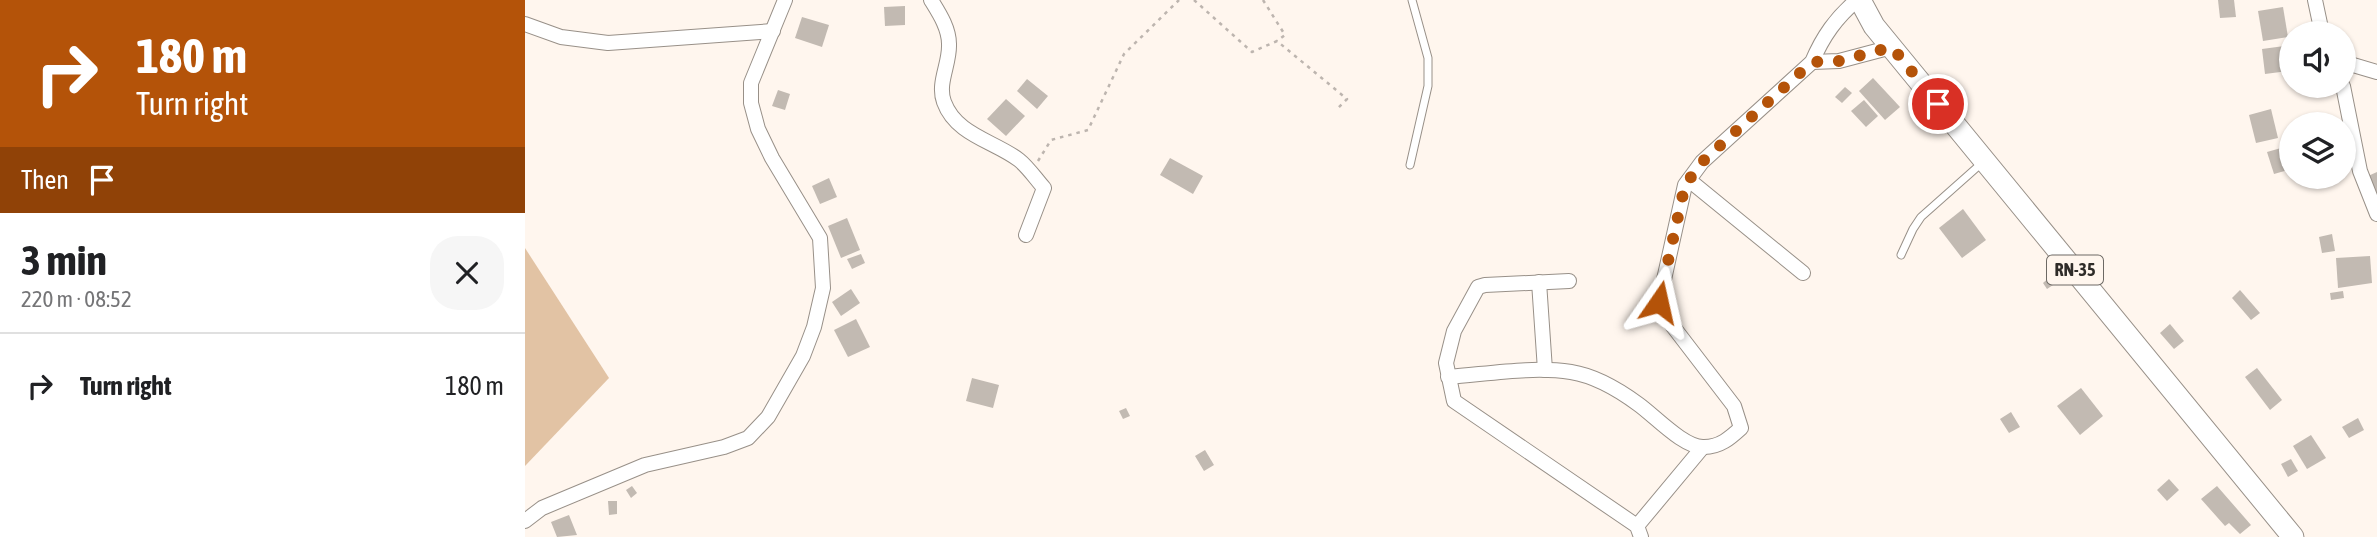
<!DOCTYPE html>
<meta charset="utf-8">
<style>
body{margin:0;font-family:"Asap Condensed",sans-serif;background:#f6f6f6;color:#202124;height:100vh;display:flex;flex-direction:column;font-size:26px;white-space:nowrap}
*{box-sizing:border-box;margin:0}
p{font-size:23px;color:#757577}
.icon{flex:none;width:38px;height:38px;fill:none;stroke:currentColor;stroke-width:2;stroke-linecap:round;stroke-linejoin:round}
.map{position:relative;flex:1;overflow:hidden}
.sheet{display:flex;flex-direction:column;background:#fff;width:525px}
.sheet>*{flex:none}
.banner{background:#b45309;color:#fff;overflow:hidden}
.tools{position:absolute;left:1754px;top:21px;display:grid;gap:14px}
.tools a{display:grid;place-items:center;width:77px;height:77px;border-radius:50%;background:#fff;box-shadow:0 2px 5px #0004;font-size:35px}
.pin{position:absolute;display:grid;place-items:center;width:60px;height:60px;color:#fff;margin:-30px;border:4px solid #fff;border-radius:50%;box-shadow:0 2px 7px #0007}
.me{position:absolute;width:77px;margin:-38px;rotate:11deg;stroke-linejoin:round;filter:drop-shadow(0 0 5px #0008)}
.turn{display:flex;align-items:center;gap:24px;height:147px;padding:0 21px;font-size:32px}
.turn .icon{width:91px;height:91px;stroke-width:2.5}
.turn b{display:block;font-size:49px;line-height:60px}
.then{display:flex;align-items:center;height:66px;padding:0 21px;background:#0003;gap:14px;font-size:26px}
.round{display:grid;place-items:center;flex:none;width:74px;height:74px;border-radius:28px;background:#f6f6f6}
.headline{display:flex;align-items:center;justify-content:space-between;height:119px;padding:0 21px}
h1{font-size:42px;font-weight:700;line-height:52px}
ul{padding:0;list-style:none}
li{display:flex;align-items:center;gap:21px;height:105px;padding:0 21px;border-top:2px solid #e0e0e0}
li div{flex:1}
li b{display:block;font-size:26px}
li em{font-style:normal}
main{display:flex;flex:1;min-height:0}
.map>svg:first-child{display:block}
</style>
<main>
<section class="sheet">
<div class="banner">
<div class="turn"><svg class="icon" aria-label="right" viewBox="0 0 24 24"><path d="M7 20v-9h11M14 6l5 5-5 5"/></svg><div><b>180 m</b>Turn right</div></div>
<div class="then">Then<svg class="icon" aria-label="arrive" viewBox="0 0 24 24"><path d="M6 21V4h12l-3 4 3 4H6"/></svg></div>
</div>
<div class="headline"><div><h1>3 min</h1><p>220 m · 08:52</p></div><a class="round"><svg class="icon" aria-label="close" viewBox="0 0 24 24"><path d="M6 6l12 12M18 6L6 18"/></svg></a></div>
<ul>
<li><svg class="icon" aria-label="right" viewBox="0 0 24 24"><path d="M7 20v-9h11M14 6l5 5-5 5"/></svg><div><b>Turn right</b></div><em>180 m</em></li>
</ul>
</section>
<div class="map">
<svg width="1852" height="537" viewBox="0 0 1852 537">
<rect width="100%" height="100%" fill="#fff6ee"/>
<path fill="#e2c3a4" d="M0,248L84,378L0,466Z"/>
<g fill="#c2bab2">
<path d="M1693,0H1709L1711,17L1695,18Z"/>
<path d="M380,6V25L360,26L359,7Z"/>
<path d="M1758,7L1763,37L1738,41L1733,11Z"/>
<path d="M277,17L304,25L297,47L270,38Z"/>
<path d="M1766,45V62H1762L1763,71L1740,74L1737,49Z"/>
<path d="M1348,78L1375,107L1360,120L1334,91Z"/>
<path d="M502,79L523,96L512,109L492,91Z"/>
<path d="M1320,87L1327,93L1317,103L1310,97Z"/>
<path d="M253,90L265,94L260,110L247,106Z"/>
<path d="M481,99L500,116L481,136L462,119Z"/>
<path d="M1339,100L1353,116L1341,127L1326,111Z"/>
<path d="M1746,109L1753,138L1731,143L1724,115Z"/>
<path d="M1766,145V169L1749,174L1742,152Z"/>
<path d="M645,158L678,176L668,194L635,175Z"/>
<path d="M1852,172V194L1843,176Z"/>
<path d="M304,178L312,197L295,204L287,186Z"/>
<path d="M1438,209L1461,240L1437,258L1414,228Z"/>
<path d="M322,218L335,250L316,258L303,226Z"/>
<path d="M1807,234L1810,251L1797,253L1794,237Z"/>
<path d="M336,254L340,263L327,269L322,259Z"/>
<path d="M1845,256L1847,283L1813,288L1811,258Z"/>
<path d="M1526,276L1531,283L1522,289L1518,283Z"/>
<path d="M326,289L335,303L316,316L307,302Z"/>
<path d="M1715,290L1735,313L1726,320L1707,298Z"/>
<path d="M1818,291L1819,298L1806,300L1805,293Z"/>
<path d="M331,319L345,347L323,357L309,330Z"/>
<path d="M1645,324L1659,341L1649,349L1635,333Z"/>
<path d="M1732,368L1757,400L1745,410L1720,377Z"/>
<path d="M447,378L474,385L468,408L441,401Z"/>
<path d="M1556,388L1578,416L1555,435L1532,406Z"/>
<path d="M601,408L605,416L598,419L594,411Z"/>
<path d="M1486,412L1495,427L1484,433L1475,419Z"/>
<path d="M1833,418L1839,430L1824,438L1817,427Z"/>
<path d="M1786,435L1801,458L1782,469L1768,446Z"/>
<path d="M680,450L689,465L679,471L670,456Z"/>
<path d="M1766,459L1773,471L1763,477L1756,464Z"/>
<path d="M1644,479L1654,490L1642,501L1632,490Z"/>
<path d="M107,486L112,493L106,498L101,490Z"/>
<path d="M1692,486L1726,525L1715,534L1704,523L1700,526L1676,499Z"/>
<path d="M83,501H92V514L84,515Z"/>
<path d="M44,515L52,535L32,537L26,522Z"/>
</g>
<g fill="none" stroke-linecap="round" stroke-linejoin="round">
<defs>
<g id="service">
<path d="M885,165L903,86V58L887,0"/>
<path d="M1376,255L1388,229L1396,217L1458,162"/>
</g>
<g id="minor">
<path d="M406,0C414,13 424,28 424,44C425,64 412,83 419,102C431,135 469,141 494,160C503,167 511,179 519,188L501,235"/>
<path d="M1790,0L1797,33"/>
<path d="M0,24L36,37L83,43L248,31"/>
<path d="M1287,62L1314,61L1367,47"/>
<path d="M1818,62L1852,72"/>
<path d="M1818,86L1835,171L1852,214"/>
<path d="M1164,180L1278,273"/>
<path d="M1044,281L960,285L953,287L929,331L921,363L929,401L1112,526L1116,537"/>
<path d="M1014,282L1020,370"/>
<path d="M923,377C963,374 1007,366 1046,372C1071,376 1094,390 1113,404C1130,416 1159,448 1179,447C1195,447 1205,438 1216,428L1209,406L1140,316L1134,302L1160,185L1177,162L1287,62C1298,36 1311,18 1332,0"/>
<path d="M0,521L17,508L120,465L199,447L223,438L243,417L278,356L289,327L298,288L295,238L247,158L233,129L226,103V83L260,0"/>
<path d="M1112,526L1177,448"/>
</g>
<path id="primary" d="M1335,0L1349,26L1768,537"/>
</defs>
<use href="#service" stroke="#989088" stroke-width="9"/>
<use href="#minor" stroke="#989088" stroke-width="16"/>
<use href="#primary" stroke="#989088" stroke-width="23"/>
<g stroke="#bdb5af" stroke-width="2.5" stroke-dasharray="3.5 5" stroke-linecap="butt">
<path d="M669,0L727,52L752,41L822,99L813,108"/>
<path d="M738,0L760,35L752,41"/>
<path d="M513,161L526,140L563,130L599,54L654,0"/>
</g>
<use href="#service" stroke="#fff" stroke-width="7"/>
<use href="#minor" stroke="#fff" stroke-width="14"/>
<use href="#primary" stroke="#fff" stroke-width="21"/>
</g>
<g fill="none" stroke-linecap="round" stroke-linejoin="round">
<path stroke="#b45309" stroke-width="12" stroke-dasharray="0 21.6" d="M1134,302L1160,185L1177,162L1287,62L1314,61L1367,47L1413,104"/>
</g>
<g text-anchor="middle" stroke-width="6" stroke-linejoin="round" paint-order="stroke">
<rect fill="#fff6ee" stroke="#6d6964" stroke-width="2" x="1522" y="255.5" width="56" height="29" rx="5"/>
<g font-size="18" font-weight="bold" fill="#2f2c29">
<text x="1550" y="276">RN-35</text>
</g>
</g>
</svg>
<div class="tools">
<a><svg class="icon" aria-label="sound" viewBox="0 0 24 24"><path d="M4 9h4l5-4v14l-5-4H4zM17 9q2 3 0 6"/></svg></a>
<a><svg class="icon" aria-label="layers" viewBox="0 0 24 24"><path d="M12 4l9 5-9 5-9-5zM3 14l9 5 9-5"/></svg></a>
</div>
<div class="pin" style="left:1413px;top:104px;background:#d93025"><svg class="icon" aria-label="arrive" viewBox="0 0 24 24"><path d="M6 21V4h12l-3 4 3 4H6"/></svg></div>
<svg class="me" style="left:1134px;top:302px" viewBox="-20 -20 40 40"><path d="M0-17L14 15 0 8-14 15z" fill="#b45309" stroke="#fff" stroke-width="4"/></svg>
</div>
</main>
